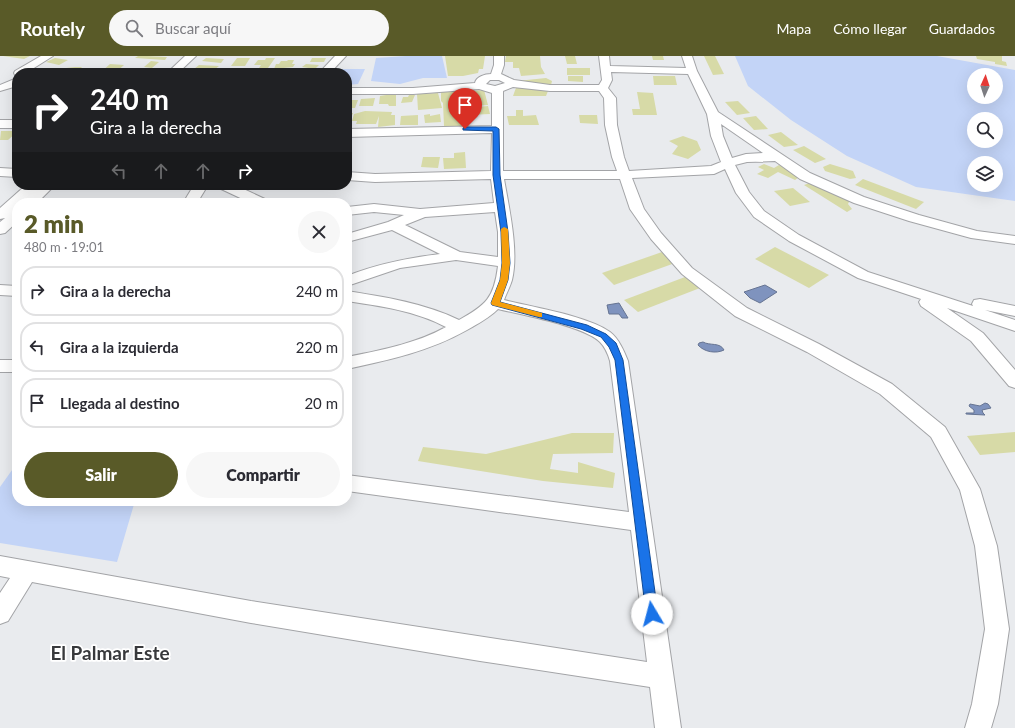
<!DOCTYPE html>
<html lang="es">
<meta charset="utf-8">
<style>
body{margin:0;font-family:Lato,sans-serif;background:#f7f7f7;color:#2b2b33;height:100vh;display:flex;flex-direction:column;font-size:15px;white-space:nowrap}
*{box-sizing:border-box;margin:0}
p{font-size:13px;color:#7c7c81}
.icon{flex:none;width:22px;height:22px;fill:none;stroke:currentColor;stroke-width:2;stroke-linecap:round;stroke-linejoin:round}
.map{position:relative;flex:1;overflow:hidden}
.panel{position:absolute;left:12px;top:142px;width:340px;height:308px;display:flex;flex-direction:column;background:#fff;border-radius:16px;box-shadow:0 4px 16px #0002}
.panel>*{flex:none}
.hud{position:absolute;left:12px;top:12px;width:340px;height:122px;border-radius:16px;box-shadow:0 4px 16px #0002;background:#202124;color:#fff;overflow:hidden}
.needle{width:26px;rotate:3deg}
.fabs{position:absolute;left:967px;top:12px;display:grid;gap:8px}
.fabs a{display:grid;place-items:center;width:36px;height:36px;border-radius:50%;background:#fff;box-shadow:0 4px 16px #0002;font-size:20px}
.pin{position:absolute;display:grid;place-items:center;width:34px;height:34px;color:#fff;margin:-41px -17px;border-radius:50% 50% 50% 0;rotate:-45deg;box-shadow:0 0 4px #0007}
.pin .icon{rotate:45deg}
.me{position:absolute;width:44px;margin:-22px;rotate:352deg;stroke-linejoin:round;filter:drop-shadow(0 0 3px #0008)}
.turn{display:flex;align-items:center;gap:14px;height:84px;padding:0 12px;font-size:18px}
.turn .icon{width:52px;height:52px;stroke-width:2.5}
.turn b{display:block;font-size:28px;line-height:34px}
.lanes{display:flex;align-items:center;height:38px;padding:0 12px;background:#0003;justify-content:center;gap:20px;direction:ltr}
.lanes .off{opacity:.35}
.round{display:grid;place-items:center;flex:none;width:42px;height:42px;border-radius:21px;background:#f7f7f7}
.summary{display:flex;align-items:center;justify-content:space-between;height:68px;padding:0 12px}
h1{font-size:24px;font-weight:800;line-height:30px;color:#595a28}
.cta{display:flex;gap:8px;margin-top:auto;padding:8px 12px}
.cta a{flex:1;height:46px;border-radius:24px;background:#595a28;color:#fff;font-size:16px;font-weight:800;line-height:46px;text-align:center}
.cta a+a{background:#f7f7f7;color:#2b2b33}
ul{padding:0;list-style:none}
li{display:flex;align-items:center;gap:12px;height:50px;margin:0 8px 6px;padding:0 4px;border:2px solid #e1e1e2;border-radius:16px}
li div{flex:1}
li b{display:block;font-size:15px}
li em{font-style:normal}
header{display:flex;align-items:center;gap:24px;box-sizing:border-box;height:56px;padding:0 20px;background:#595a28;color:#fff}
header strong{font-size:19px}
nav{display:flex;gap:22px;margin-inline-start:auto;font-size:14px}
.search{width:280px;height:36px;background:#f7f7f7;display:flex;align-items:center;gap:10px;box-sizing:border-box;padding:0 14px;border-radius:22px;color:#7c7c81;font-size:15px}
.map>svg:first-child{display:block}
</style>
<header>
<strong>Routely</strong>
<div class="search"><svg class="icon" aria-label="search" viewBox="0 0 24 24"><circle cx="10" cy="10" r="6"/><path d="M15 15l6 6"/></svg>Buscar aquí</div>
<nav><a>Mapa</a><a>Cómo llegar</a><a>Guardados</a></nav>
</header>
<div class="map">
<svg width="1015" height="672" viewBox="0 0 1015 672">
<rect width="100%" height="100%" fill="#e9ebee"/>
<g fill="#c3d4f7" fill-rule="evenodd">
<path d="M406,0H442L447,22H423L400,28L371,25L376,2Z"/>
<path d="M735,0H937L1015,14V145L916,131L847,100L791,64L748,30ZM974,19H996V41H974ZM974,63H996V85H974ZM974,107H996V129H974Z"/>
<path d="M340,13H365L358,28L347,29V17H338Z"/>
<path d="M17,407V445H135L117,506L0,487V431Z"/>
</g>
<g fill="#7f93be" stroke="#667492">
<path d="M765,229L777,236L760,247L750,242L744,236Z"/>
<path d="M619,247L628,262H622L619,258H609L607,249Z"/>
<path d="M703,286C710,290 720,286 724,294C716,298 704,296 698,289L699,287Z"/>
<path d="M985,347L988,348L991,352L982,354L983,357L985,359L966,358V357H974V354L969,350L970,348L980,350Z"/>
</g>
<g fill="#d7daa7">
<path d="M3,0H30L24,3Z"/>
<path d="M138,0H147L167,1L165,4L135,2Z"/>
<path d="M445,0H485L483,13H479L478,17L463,20H448Z"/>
<path d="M506,0H540L541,11L545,18L521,20L519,12H513V6H505Z"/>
<path d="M565,0H575L577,8H567Z"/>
<path d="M652,0H663L664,4H653Z"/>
<path d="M704,0H715L724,18L713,19Z"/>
<path d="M976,0H1002V5L1006,6L1007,10L995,8V6L977,3Z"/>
<path d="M55,2L68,4L59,9L46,6Z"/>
<path d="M206,2L224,3L221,7L202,5Z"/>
<path d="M237,2H250L245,10H231Z"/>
<path d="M266,2H275L268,12H259L261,9H254L258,4H265Z"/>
<path d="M312,2H326L324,6H310Z"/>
<path d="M288,4H294L292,8H295L293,11L274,13L276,8H279L281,5H287Z"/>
<path d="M151,5L159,6L152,12L144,11Z"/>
<path d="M110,8L124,9L115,17H100Z"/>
<path d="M306,8L319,9L315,13L302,11Z"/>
<path d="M199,9L219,10L214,14L194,13Z"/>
<path d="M75,11H82L76,17H61L66,12Z"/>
<path d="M50,12H59L53,17H44Z"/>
<path d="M88,12H96L90,17H82Z"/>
<rect x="567" y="12" width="23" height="7"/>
<path d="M298,14L311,16V17H288Z"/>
<path d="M568,20H583V26L568,25Z"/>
<path d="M653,20H675L677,29H654Z"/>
<path d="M546,22L552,25L551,29L517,25Z"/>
<path d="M517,29L527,30L548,35L546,40H513Z"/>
<path d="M484,34L488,49L462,51L459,36Z"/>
<path d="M441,35H457L460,52H464L467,70H444L443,47L441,45Z"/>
<path d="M637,36L653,37L657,59H633L632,53H640Z"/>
<path d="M438,37L442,52L418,54L417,38Z"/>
<path d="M386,39H396V50H389L388,48H379L380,40Z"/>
<path d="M409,39H415L412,46L401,47L403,41H408Z"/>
<path d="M375,42L373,50H359L361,43Z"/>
<path d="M347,44H358L355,52H347Z"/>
<path d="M738,45L750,57L737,59L725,46Z"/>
<path d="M488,50L490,58L468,59L465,52Z"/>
<path d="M516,54H523V60L536,59L539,69H509L507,60H516Z"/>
<path d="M365,55L392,56L391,59H395V69L378,71L379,60L376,68H356L357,65H352L354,58Z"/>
<path d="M347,57H353L347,72Z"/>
<path d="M430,58V60L440,58L441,66L425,67L424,59Z"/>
<path d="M418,59V69H400L401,60Z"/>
<path d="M579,59H597L598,68L580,67Z"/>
<path d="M756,60L768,73L754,74L743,62Z"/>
<path d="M1,75H17V76L8,84H0Z"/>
<path d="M781,76L798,89L784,91L768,79Z"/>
<path d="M683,80L697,85L701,94L688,103L672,98L678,90L669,85Z"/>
<path d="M804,90L826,103L815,107L793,94Z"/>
<path d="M465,96L466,112L444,113L443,102H454V97Z"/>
<path d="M423,101H440L438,112L421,111Z"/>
<path d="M764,108L774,112L779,109L802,119L795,124L778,116L768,122L757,118L764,114L758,111Z"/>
<path d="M830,108L853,115L856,122L850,123L825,115L823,111Z"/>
<path d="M863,123L924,146L916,153L855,129Z"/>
<path d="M815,125L850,144L848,148L852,153L847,156L804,129Z"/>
<path d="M793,132L810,146L790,150L774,135Z"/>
<path d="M775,191L829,219L809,232L755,203Z"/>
<path d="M662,196L675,207L614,229L602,217Z"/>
<path d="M685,221L700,232L638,256L624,244Z"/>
<path d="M1015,376V396L980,399L967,380Z"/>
<path d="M572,377H614L613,397L553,398L550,413L578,417V406L615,417L613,432L543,425L418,405L423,391L486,398Z"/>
</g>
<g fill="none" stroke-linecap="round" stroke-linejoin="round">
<defs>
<g id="minor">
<path d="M41,0H53L26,17H17V20L15,19L14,17L15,15Z"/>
<path d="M185,0H196L178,17H167Z"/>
<path d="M335,0H346L330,17H319Z"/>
<path d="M494,0H504V9L501,18L514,24L550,29H599L602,24L599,0H609L610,10L686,12L682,0H692L697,15L718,56L810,117L864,141L919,159L977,175L1015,180V188L971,182L909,165L854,147L800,123L775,105L747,106L735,109L749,136L764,155L799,179L868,216L973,250L972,248L974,244L980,243L1015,250V260L985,254L1015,264V275L947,252L983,277L1015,314V332L1009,330L971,285L921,250L919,246L921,243L858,222L789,185L754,161L736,137L725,113L714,118L632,122L644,153L661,177L692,212L747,252L819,288L892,328L945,371L980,433L997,490L1009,573L998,648L991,672H965L972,648L985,573L975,490L960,434L931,381L880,338L807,296L735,260L682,218L651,183L630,153L620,123H504C509,152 519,195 512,224C510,231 506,238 504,244C532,251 588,260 610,276C619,283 624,295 628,305L681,672H655L650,631L480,605L251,567L32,526L8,565L0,568V537L10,522L0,520V500L251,545L647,606L631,474L347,435V419L629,456L610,305C608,298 605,291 600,286C584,270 522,259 498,253C489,262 479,267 467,274C430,295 389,304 347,313V301C381,294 415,288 446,271C416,255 381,250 347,245V235C385,241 424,247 459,264C486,249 494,242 498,210L456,204L400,212L347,230V220C377,208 408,202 440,198L392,174L347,186V178L388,166L404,159L374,156L347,159V151L374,148L420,153L494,147L491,123L375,126L347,124V116L375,118L491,115L492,77L347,81V73L492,70V37L479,33L413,38H347V32H413L475,27C476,21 485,18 491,18L494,9ZM611,16L688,18L707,58L711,80L721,106L711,110L629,115L624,101L617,69L616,42L608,32L612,24ZM490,24H499L505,27L495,30L486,28ZM513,31L550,35H599L604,42L605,69L612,101L617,115H503V35ZM721,68L763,97L746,98L732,102L723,80ZM495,156L498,176V201L460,196L405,169L425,161Z"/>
<path d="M17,22V30L0,35V29Z"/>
<rect x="0" y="64" width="17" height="8"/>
<path d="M0,112L17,113V121L0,120Z"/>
<path d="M26,129H55L37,147H22L23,146L17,147V151L13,155L17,154V166L5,177L0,178V166L5,162L0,163V152Z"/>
<path d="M194,129H208L197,147H183Z"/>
<path d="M217,129H235L267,144L269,147H251L219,132Z"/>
<path d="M0,229L17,230V240L0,239Z"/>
<rect x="0" y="304" width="17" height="12"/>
</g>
</defs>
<use href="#minor" stroke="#a3a4a7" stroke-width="2"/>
<use href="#minor" fill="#fff" fill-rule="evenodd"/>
</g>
<path fill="#1a73e8" stroke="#114b97" d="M465,71H496L499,73L500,119L508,176L510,207L508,224L500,246L587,269L606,278L616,287L623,304L658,558L656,562L652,563L648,562L646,558L615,304L609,291L601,281L581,273L492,249L491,247L500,224L502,207L501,176L493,119V75L463,74V72Z"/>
<path fill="#f59e0b" d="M504,171L508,173L510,207L508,224L500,246L542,257V261H539L492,249L491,247L500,224L502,207L501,173Z"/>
<g text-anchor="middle" stroke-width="3.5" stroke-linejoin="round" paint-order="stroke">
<g font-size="19" font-weight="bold" fill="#38393c" stroke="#fff">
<text x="110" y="604">El Palmar Este</text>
</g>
</g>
</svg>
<div class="fabs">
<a><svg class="needle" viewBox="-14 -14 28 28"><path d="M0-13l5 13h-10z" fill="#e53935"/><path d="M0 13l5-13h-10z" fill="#7c7c81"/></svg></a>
<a><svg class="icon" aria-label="search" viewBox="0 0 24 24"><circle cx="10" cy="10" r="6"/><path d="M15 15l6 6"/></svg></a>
<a><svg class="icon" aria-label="layers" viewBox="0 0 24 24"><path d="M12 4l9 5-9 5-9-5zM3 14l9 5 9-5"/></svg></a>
</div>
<div class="pin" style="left:465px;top:73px;background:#d93025"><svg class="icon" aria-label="arrive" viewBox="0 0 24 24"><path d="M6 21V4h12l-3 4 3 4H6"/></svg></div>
<svg class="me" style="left:652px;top:558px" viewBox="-20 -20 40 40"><circle r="19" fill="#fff"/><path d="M0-13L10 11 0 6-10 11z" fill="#1a73e8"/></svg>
<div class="hud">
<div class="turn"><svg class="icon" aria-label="right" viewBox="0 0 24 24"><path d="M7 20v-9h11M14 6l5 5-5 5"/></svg><div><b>240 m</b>Gira a la derecha</div></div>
<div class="lanes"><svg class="icon off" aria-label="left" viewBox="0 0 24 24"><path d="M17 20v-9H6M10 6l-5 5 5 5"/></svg><svg class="icon off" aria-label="ahead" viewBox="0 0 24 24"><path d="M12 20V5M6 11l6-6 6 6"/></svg><svg class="icon off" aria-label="ahead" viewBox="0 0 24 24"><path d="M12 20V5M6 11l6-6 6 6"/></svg><svg class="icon" aria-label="right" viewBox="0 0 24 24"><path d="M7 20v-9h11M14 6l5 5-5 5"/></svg></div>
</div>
<section class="panel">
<div class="summary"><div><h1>2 min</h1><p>480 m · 19:01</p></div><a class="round"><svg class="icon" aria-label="close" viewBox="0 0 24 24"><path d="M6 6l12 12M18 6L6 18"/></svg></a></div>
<ul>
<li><svg class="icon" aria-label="right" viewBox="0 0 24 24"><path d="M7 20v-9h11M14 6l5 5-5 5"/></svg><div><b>Gira a la derecha</b></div><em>240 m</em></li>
<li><svg class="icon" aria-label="left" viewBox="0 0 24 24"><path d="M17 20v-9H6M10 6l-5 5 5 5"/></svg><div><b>Gira a la izquierda</b></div><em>220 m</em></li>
<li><svg class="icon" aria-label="arrive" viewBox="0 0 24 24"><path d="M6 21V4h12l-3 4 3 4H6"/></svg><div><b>Llegada al destino</b></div><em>20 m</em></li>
</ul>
<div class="cta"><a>Salir</a><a>Compartir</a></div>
</section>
</div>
